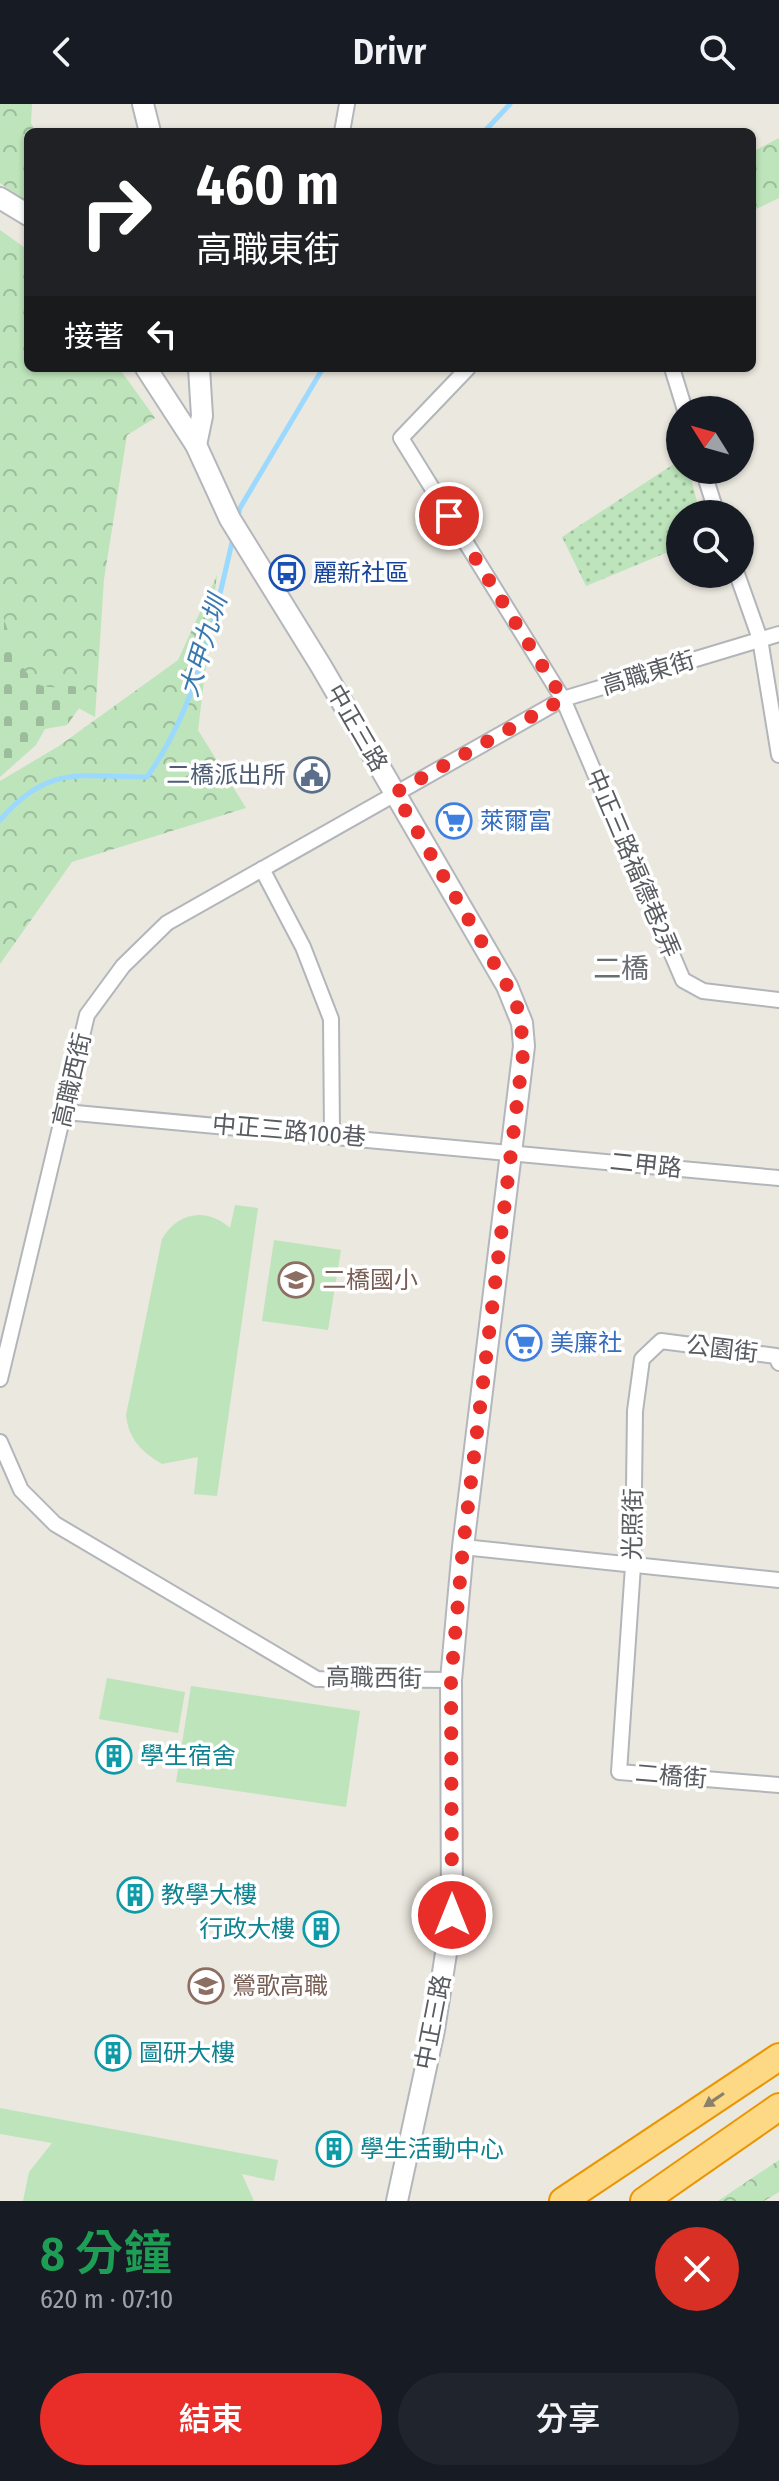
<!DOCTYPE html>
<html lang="zh-TW">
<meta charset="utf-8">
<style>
body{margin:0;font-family:"Fira Sans Condensed","Noto Sans TC",sans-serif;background:#20242c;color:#f1f3f6;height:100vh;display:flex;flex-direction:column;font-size:30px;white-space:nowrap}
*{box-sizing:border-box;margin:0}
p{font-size:26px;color:#9ea1a6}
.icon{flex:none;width:44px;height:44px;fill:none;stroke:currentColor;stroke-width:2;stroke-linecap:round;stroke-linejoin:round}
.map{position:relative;height:2097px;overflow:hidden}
.sheet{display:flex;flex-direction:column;background:#171b24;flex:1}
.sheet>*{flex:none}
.guide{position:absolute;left:24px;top:24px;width:732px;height:244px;border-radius:12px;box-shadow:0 2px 6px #0004;background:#202124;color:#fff;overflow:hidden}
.needle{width:52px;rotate:307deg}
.controls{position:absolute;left:666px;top:292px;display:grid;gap:16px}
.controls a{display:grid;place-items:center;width:88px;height:88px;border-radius:50%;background:#171b24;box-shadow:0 2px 6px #0004;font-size:40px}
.pin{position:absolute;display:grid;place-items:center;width:68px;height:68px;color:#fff;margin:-34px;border:4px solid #fff;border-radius:50%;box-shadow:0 2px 8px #0007}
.me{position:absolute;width:88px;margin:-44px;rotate:0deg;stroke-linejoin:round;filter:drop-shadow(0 0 6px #0008)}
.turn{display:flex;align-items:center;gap:28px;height:168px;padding:0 40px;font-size:36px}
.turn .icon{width:104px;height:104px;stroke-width:2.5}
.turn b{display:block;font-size:56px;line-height:68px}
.then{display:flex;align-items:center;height:76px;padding:0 40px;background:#0003;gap:16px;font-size:30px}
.round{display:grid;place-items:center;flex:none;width:84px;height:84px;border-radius:42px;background:#20242c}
.overview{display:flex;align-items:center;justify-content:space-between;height:136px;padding:0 40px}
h1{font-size:48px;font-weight:600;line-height:60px;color:#1e9e55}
.cta{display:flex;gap:16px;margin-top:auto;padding:16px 40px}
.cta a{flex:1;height:92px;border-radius:48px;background:#e92d28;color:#fff;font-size:32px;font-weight:600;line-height:92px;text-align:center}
.cta a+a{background:#20242c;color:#f1f3f6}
header{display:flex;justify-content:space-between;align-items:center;height:104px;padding:0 40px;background:#171b24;font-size:36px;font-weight:600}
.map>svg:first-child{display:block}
</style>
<header><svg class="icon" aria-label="back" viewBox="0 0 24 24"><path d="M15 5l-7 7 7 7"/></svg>Drivr<svg class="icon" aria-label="search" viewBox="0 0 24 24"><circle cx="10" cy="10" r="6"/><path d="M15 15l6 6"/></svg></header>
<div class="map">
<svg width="779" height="2097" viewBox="0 0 779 2097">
<defs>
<pattern id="forest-crowns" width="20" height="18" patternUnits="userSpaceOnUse" patternTransform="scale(2)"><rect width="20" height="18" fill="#bde4ba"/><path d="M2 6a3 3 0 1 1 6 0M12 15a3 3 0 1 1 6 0" fill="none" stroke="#9cbc9b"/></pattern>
<pattern id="cemetery-stones" width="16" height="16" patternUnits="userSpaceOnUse" patternTransform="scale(2)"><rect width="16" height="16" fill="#bde4ba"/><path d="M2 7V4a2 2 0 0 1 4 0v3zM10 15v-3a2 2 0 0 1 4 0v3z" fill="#9cbc9b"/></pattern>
<pattern id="park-dots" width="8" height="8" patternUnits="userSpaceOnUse" patternTransform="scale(2)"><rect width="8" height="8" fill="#bde4ba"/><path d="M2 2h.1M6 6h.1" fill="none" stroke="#9cbc9b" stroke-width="1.8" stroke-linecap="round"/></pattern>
</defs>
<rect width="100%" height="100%" fill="#ebe8df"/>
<g fill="#bde4ba">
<path d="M235,1101L258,1104L217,1392L194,1390L198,1353L162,1360C141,1347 129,1336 126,1311L162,1135C178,1108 206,1103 230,1124Z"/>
<path d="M274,1136L341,1146L328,1226L262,1217Z"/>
<path d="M107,1574L185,1588L178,1629L99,1615Z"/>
<path d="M191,1582L360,1607L346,1703L176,1678Z"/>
<path d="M0,2004L278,2056L274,2077L242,2070L254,2097H23L29,2068L52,2039L0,2030Z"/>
</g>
<g fill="url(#forest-crowns)">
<path d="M0,0H32L31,19L36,28H28V98L0,79Z"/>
<path d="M779,34V94L752,107V48Z"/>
<path d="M0,126L28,146V264H119L155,314L127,331L104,475L95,613L0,562Z"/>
<path d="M217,471L198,626L246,704L72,758L0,860V677L59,642L178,556Z"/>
<path d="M779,2056V2088L764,2097H718Z"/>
</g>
<path fill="url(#cemetery-stones)" d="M0,503C7,523 22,578 43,582C64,587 68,575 90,589L67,621L45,625L36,641L0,673Z"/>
<path fill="url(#park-dots)" d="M680,356V366H689L700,410H680V443L586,482L562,433Z"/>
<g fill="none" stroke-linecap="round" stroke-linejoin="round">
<g stroke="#9bd9ff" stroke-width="5">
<path d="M484,28L510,0"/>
<path d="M237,416L240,404L323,264"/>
<path d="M0,716C49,660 79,673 147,673C197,603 214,516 233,434"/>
</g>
<defs>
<g id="street">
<path d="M342,28L347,0"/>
<path d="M468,264L401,334L563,595L683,876L703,887L779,896"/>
<path d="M672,264L685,306"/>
<path d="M703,366L717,410"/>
<path d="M737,470L760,535L779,651"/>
<path d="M262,765L303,843L331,915L332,1030"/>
<path d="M65,1008L779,1074"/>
<path d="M779,1259L776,1252L661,1237L642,1255L635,1307L633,1462L619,1668L779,1681"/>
<path d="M0,1275L87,911L123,862L167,819L563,595L779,530"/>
<path d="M0,1338L21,1386L55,1420L317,1575L451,1576"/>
<path d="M463,1443L779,1476"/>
</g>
<g id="secondary">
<path d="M143,0L150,28"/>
<path d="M0,94L28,111"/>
<path d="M146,264L196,341L230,415L321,562L507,882L522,919L524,942L463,1443L451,1576L452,1811L434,1926L397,2097"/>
<path d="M196,341L202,312L199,264"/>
</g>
<g id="highway">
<path d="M563,2097L779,1953"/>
<path d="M644,2097L779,2003"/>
</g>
</defs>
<use href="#street" stroke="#b2b6ba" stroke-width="18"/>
<use href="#secondary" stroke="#b3b7bc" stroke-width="24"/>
<use href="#highway" stroke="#ea9500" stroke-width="30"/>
<use href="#street" stroke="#fff" stroke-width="14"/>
<use href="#secondary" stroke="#fff" stroke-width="20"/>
<use href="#highway" stroke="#fdd885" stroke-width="26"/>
</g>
<defs><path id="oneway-solid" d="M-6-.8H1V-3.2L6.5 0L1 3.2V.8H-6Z" transform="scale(2)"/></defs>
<use fill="#8a816b" href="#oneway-solid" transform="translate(714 1996) rotate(146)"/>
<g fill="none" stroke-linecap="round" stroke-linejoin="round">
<path stroke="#e92d28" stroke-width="14" stroke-dasharray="0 25.2" d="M449,412L563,595L395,689L516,897L524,942L463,1443L451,1576L452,1811"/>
</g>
<defs>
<symbol id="bus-ring" viewBox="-11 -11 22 22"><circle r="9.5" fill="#fff" stroke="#1a4fb4" stroke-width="1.5"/><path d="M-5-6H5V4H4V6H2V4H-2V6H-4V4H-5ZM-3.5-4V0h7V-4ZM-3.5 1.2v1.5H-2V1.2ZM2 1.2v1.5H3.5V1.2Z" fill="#1a4fb4"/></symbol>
<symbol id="civic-ring" viewBox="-11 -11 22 22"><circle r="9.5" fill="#fff" stroke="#5c6f8a" stroke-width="1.5"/><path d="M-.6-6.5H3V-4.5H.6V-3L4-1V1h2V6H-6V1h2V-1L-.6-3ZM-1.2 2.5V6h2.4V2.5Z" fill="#5c6f8a"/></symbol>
<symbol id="supermarket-ring" viewBox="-11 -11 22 22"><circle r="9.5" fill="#fff" stroke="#3f7fe0" stroke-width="1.5"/><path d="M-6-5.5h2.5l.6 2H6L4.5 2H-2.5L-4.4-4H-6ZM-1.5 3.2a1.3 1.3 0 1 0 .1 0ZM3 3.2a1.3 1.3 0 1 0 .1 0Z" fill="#3f7fe0"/></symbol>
<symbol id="school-ring" viewBox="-11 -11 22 22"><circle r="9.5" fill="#fff" stroke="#8d6e63" stroke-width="1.5"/><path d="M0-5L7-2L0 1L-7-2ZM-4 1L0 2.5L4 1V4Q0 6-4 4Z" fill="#8d6e63"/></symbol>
<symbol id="building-ring" viewBox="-11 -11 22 22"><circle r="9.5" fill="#fff" stroke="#0f9aa8" stroke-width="1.5"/><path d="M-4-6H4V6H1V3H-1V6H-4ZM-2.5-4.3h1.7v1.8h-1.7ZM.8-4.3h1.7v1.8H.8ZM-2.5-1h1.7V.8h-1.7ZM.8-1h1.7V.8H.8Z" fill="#0f9aa8"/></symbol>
</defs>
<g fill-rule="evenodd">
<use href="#bus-ring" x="267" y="449" width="40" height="40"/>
<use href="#civic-ring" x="292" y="651" width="40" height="40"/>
<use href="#supermarket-ring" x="434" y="697" width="40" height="40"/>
<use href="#school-ring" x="276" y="1156" width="40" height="40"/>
<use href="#supermarket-ring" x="504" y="1219" width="40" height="40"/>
<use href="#building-ring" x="94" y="1632" width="40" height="40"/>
<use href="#building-ring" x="115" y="1771" width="40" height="40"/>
<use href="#building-ring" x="301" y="1805" width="40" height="40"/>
<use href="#school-ring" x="186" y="1862" width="40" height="40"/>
<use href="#building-ring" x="93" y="1929" width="40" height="40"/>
<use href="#building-ring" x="314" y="2025" width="40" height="40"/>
</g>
<g text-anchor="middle" stroke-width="7" stroke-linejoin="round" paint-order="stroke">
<g font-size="24" fill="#164399" stroke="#fff" text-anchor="start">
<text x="313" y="477">麗新社區</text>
</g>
<g font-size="24" fill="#585c60" stroke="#fff">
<text transform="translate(648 569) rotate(-17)" y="8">高職東街</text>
<text transform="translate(357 624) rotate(60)" y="8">中正三路</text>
<text transform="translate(633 759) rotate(67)" y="8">中正三路福德巷2弄</text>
<text transform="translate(72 976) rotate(-77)" y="8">高職西街</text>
<text transform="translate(289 1027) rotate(5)" y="8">中正三路100巷</text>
<text transform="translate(646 1061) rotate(6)" y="8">二甲路</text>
<text transform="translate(722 1245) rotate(7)" y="8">公園街</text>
<text transform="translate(633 1420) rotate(-89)" y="8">光照街</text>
<text transform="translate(374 1574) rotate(1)" y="8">高職西街</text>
<text transform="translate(671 1672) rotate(5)" y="8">二橋街</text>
<text transform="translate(433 1918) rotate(-79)" y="8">中正三路</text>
</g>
<g font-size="24" fill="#4e5e75" stroke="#fff" text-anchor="end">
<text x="286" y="679">二橋派出所</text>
</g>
<g font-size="24" fill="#366cbe" stroke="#fff" text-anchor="start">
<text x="480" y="725">萊爾富</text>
<text x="550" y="1247">美廉社</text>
</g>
<g font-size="24" fill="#785e54" stroke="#fff" text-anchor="start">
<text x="322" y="1184">二橋國小</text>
<text x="232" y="1890">鶯歌高職</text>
</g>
<g font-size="24" fill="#0d838f" stroke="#fff" text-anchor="start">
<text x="140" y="1660">學生宿舍</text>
<text x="161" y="1799">教學大樓</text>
<text x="295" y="1833" text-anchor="end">行政大樓</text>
<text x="139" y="1957">圖研大樓</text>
<text x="360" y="2053">學生活動中心</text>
</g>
<g font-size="26" font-style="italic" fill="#3a79af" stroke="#fff">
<text transform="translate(203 542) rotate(-73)" y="9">大甲九圳</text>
</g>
<g font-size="28" fill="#696e72" stroke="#fff">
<text x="621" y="874">二橋</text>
</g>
</g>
</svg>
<div class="controls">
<a><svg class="needle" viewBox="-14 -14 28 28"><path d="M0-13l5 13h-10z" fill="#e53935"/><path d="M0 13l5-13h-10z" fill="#9ea1a6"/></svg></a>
<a><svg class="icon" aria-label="search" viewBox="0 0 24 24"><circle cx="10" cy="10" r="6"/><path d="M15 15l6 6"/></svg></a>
</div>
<div class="pin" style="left:449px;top:412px;background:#d93025"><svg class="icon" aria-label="arrive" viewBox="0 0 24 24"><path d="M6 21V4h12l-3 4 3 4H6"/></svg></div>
<svg class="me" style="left:452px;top:1811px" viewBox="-20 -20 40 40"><circle r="17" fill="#e92d28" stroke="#fff" stroke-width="3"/><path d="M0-11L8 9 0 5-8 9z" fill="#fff"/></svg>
<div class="guide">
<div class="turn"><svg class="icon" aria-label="right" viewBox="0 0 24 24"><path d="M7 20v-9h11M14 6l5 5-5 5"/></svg><div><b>460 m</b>高職東街</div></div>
<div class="then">接著<svg class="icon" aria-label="left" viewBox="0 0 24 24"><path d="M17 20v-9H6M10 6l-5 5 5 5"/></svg></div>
</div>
</div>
<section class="sheet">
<div class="overview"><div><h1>8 分鐘</h1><p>620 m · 07:10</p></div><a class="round" style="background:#d93025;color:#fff"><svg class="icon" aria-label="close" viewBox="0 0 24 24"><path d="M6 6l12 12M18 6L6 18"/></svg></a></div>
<div class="cta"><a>結束</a><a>分享</a></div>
</section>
